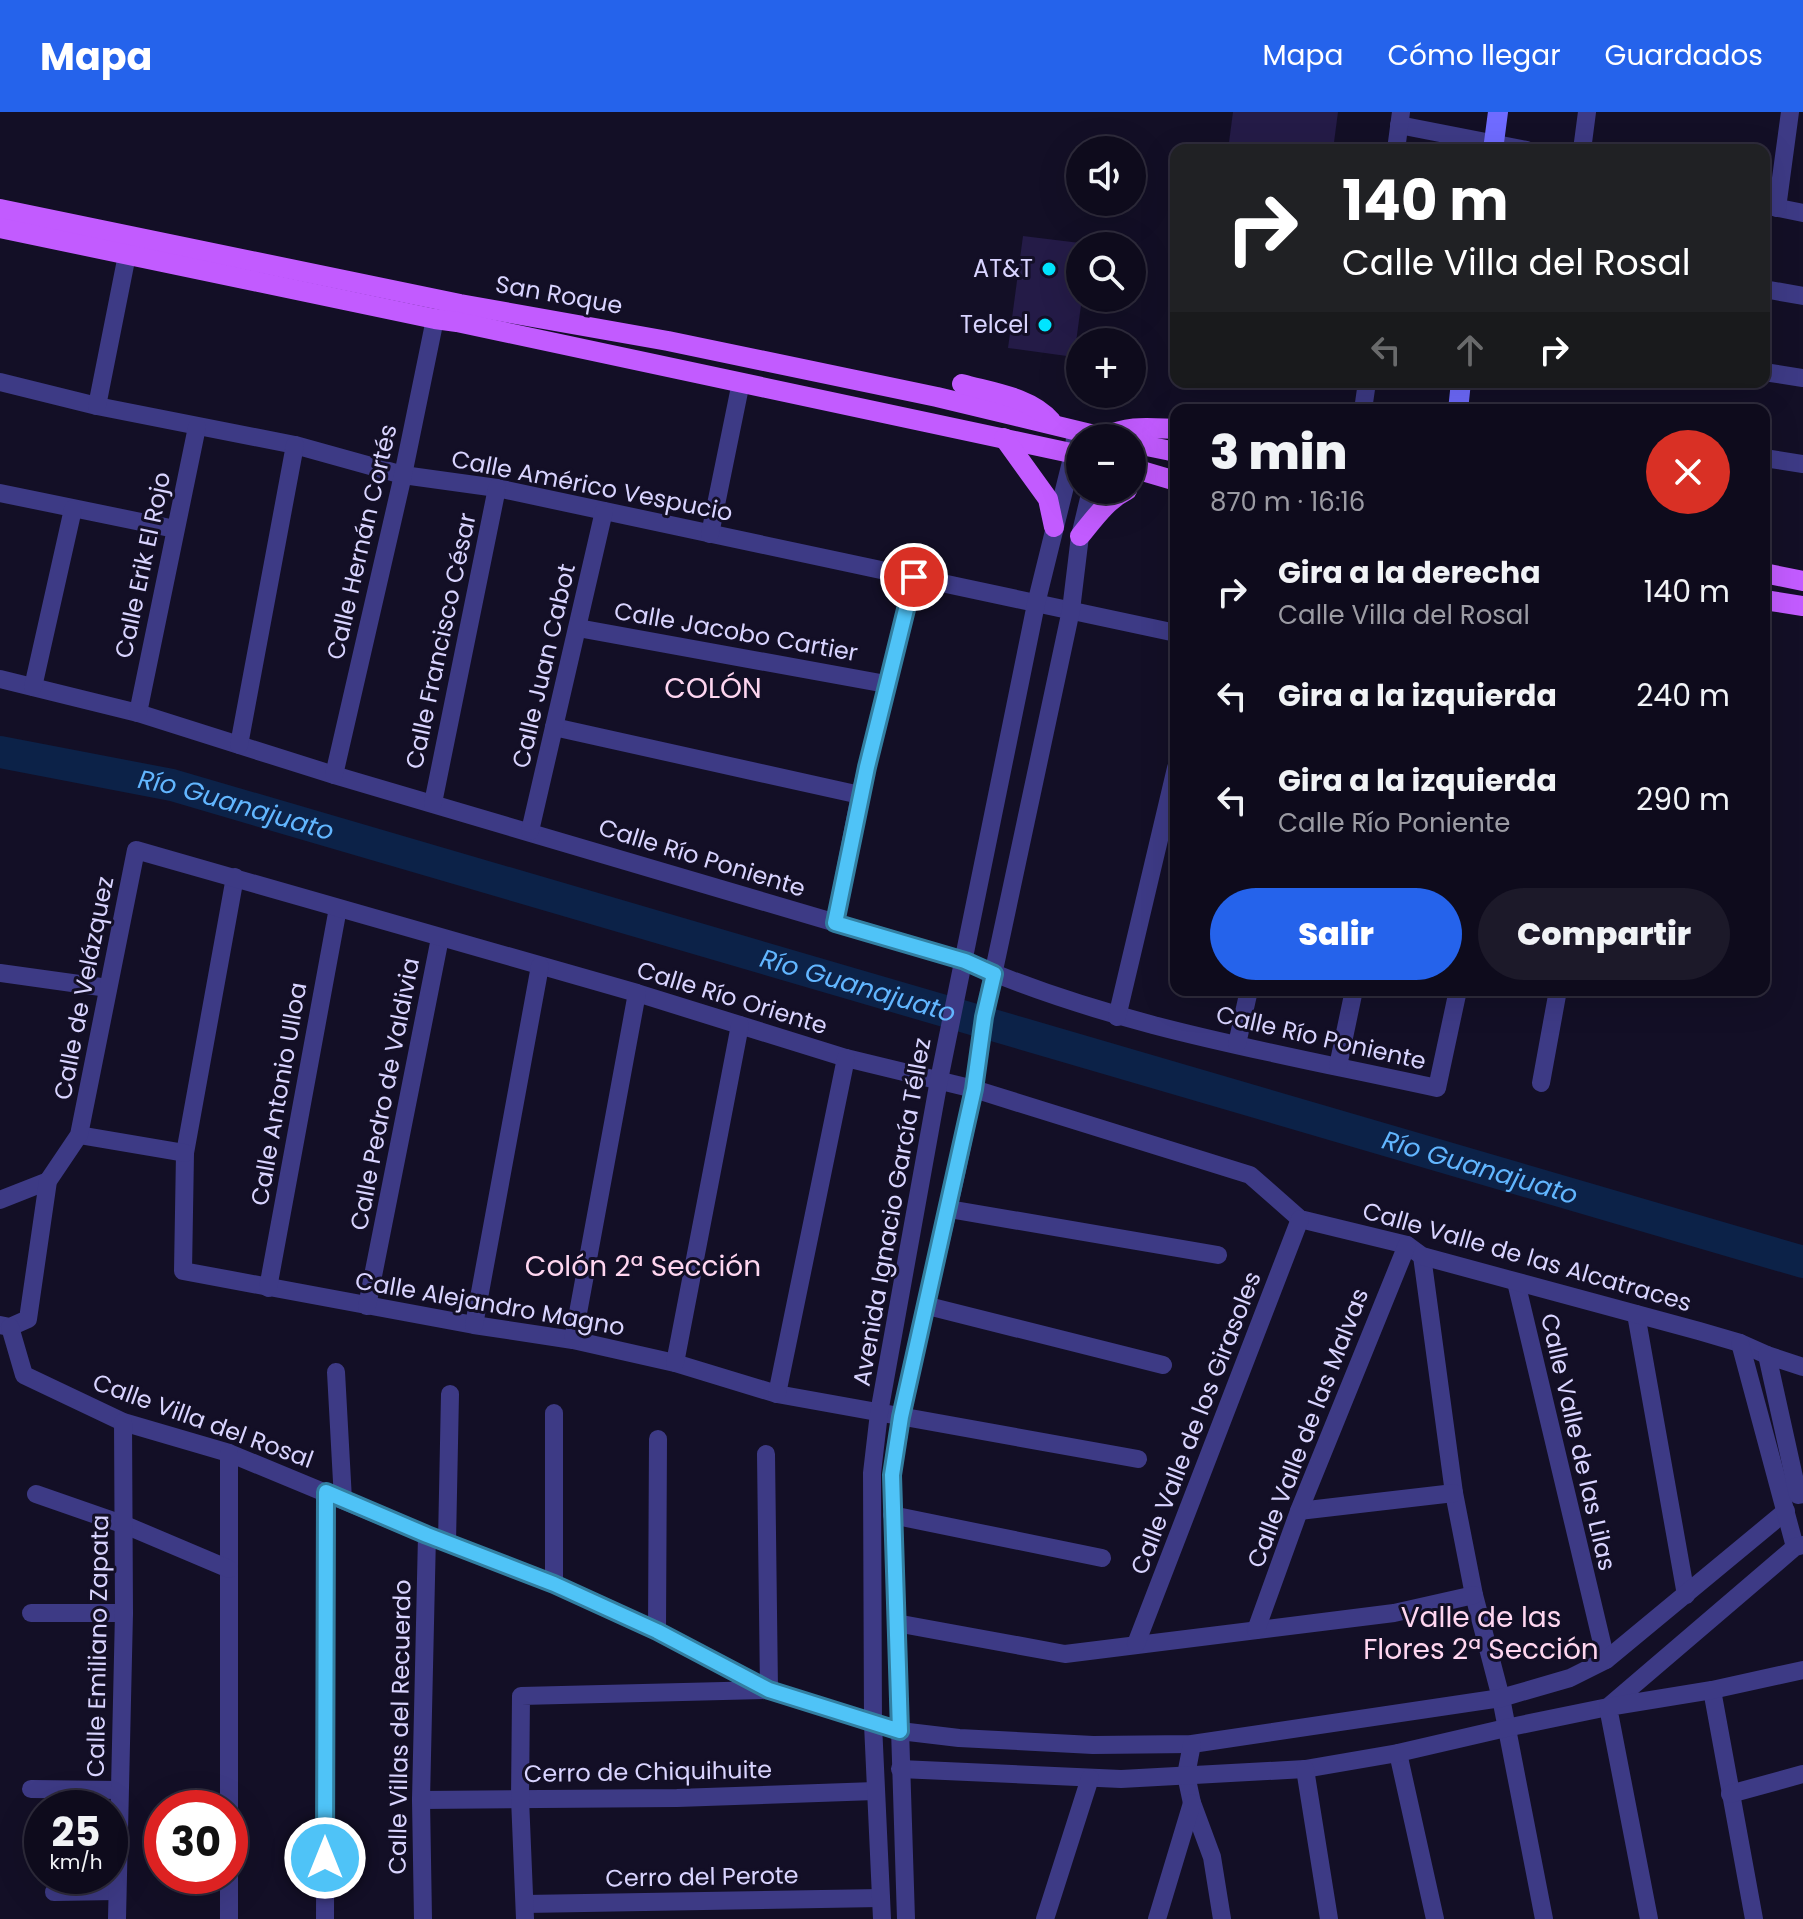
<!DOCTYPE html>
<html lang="es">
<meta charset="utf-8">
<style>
body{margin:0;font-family:Poppins,sans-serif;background:#1c1929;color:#f1f3f6;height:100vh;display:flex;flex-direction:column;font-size:30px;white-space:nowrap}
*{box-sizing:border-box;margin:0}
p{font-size:26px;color:#9b9ba3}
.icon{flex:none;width:44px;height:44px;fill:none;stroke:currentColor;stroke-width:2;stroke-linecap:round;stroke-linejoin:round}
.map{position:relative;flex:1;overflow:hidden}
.panel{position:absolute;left:1170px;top:292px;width:600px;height:592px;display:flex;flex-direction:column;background:#0e0b1c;border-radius:16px;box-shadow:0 8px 32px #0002,0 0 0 2px #2e2b3b}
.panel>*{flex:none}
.hud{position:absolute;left:1170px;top:32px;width:600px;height:244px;border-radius:16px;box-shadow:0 8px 32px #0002,0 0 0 2px #2e2b3b;background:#202124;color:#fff;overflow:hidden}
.buttons{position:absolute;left:1066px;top:24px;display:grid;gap:16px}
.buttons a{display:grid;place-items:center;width:80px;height:80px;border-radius:50%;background:#0e0b1c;box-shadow:0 8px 32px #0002,0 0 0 2px #2e2b3b;font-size:40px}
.speed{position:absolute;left:24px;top:1678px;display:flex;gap:16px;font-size:40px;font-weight:700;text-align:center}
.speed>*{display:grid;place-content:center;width:104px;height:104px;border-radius:50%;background:#0e0b1c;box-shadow:0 8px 32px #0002,0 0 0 2px #2e2b3b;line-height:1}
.speed small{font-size:20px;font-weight:400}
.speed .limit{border:12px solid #d22;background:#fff;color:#111}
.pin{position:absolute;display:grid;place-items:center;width:68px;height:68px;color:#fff;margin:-34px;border:4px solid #fff;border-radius:50%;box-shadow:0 2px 8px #0007}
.me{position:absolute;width:88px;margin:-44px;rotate:0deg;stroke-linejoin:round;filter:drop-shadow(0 0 6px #0008)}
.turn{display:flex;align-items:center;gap:28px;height:168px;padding:0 40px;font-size:36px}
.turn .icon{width:104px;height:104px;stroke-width:2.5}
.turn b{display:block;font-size:56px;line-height:68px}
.lanes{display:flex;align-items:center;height:76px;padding:0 40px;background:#0003;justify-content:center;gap:40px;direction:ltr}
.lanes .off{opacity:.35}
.round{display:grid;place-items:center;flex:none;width:84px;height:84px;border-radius:42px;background:#1c1929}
.summary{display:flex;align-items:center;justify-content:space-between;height:136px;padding:0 40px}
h1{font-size:48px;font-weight:800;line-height:60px}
.primary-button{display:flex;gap:16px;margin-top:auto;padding:16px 40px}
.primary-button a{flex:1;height:92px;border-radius:48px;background:#2563eb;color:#fff;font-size:32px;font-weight:800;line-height:92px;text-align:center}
.primary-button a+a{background:#1c1929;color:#f1f3f6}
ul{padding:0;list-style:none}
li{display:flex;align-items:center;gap:24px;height:104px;padding:0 40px}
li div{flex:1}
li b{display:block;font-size:30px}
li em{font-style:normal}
header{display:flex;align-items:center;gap:48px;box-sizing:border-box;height:112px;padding:0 40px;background:#2563eb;color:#fff}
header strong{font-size:38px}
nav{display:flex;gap:44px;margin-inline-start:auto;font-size:28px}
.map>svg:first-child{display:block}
</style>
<header>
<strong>Mapa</strong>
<nav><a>Mapa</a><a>Cómo llegar</a><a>Guardados</a></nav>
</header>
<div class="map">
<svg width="1803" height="1807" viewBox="0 0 1803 1807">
<rect width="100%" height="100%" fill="#130f26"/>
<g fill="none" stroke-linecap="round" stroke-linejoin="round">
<path stroke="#0c2248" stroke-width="32" id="s1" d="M0,640L172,673L1803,1150"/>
</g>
<g fill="#241b47">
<path d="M1233,0H1338L1333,38H1228Z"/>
<path d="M1023,124L1080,131L1082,186L1074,245L1008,236Z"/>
</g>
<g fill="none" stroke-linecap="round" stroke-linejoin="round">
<g stroke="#3d3a85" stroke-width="18">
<path d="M1399,13L1527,38"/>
<path d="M1396,38L1401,0"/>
<path d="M1582,38L1587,0"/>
<path d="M1764,93L1803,101"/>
<path d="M1777,96L1790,0"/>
<path d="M1764,177L1803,184"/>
<path d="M1764,260L1803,266"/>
<path d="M0,270L97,294L295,333L403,363L497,376L1176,521"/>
<path d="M97,294L127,143"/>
<path d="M1363,298L1367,270"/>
<path d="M1764,346L1803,352"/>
<path d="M0,381L175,417"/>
<path d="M710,422L741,270"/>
<path d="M578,516L886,572"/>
<path d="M0,567L138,601L334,663L965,849C1115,915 1278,941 1437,976L1458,878"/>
<path d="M33,575L73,397"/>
<path d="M138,601L197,315"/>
<path d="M554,615L860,683"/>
<path d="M239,633L295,333"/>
<path d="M334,663L403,363L435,207"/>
<path d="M433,691L497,376"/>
<path d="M530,719L604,399"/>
<path d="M235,765L185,1041L183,1159L474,1213L573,1228L675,1251L777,1282L1138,1347"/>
<path d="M835,811L860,683L914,465"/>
<path d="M0,861L108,876"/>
<path d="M1117,905L1176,656"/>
<path d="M1237,932L1249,878"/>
<path d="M1338,954L1354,878"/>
<path d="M1541,971L1558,878"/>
<path d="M79,1023L185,1041"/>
<path d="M0,1088L48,1069"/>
<path d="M949,1097L1218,1143"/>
<path d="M1422,1144L1454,1381L1474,1483L1501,1586L1544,1807"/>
<path d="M1516,1170L1606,1548"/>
<path d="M268,1176L338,796"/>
<path d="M367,1194L440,826"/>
<path d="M928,1194L1163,1253"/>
<path d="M1636,1202L1686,1483"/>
<path d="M0,1213L10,1215L28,1207L48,1069L79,1023L136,738L637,881L846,946L974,977L1250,1063L1300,1107L1407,1133L1422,1144L1699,1219L1740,1231L1767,1243"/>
<path d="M474,1213L540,854"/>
<path d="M10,1215L24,1263L123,1310L229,1341L427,1423L554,1472L657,1519L769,1578L900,1619L959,1626L1093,1633L1192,1632L1501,1586L1570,1566L1606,1548L1786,1399"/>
<path d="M573,1228L637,881"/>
<path d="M1740,1231L1795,1435"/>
<path d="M675,1251L740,913"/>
<path d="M1803,1255L1767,1243L1798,1383L1803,1382"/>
<path d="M336,1260L343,1388"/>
<path d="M777,1282L846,946"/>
<path d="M554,1301V1472"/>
<path d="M229,1341V1696"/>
<path d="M36,1382L125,1413L229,1457"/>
<path d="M1299,1399L1454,1381"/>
<path d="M892,1403L1102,1446"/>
<path d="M447,1430L450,1282"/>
<path d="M31,1501H124"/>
<path d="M896,1511L1065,1542L1394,1501L1474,1483"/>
<path d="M1256,1518L1299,1399L1407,1133"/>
<path d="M657,1519L658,1327"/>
<path d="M1136,1532L1300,1107"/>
<path d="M1712,1578L1754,1807"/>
<path d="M1192,1632L1186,1663L1192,1691L1212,1745L1222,1807"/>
<path d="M1398,1641L1435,1807"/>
<path d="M900,1657L1121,1667L1305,1657L1398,1641L1506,1616L1608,1595L1795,1435L1803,1433"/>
<path d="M1305,1657L1329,1807"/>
<path d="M31,1677L119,1678"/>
<path d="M1730,1682L1803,1662"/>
<path d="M421,1688L677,1686L875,1679"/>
<path d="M54,1780L117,1779"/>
<path d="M525,1792L881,1786"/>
<path d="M117,1807L124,1501L123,1310"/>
<path d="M229,1807V1764"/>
<path d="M325,1807L326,1380"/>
<path d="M423,1807L421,1688L427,1423"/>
<path d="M525,1807L520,1686L521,1584L769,1578L766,1342"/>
<path d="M882,1807L873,1612L872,1361L879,1301L939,968L1036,492L1073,342L1076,319"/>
<path d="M906,1807L892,1363C915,1209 965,1060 984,905L1071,498L1080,424L1091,378"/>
<path d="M1045,1807L1090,1666"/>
<path d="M1157,1807L1192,1691"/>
<path d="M1649,1807L1608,1595L1712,1578L1803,1558"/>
</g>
<g stroke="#6f6bff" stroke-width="20">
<path d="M1493,38L1498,0"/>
<path d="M1458,298L1461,270"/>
</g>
<g stroke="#c25bff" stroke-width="20">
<path d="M0,97L460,192L668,229L937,285L1107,326"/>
<path d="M0,116L435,207L457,210L1080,343"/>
<path d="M962,272C990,280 1031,285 1051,309"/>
<path d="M1103,325C1130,313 1147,316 1176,317"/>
<path d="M1004,326L1048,387L1054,415"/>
<path d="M1132,331L1176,340"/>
<path d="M1132,356L1176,369"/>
<path d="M1080,424C1094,407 1107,388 1127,378"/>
<path d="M1764,461L1803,469"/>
<path d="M1764,488L1803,494"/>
</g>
</g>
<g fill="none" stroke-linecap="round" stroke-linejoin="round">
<defs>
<path id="route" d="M325,1746L326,1380L427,1423L554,1472L657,1519L769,1578L900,1619L892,1363L901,1305L974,977L984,905L994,862L965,849L835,811L867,655L914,465"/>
</defs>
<use href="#route" stroke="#337fa1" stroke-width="20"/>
<use href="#route" stroke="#4fc3f7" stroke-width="14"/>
</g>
<g fill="#00e5ff" stroke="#130f26" stroke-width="3">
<circle cx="1049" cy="157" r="8"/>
<circle cx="1045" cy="213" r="8"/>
</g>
<g text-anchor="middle" stroke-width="6" stroke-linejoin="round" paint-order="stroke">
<g font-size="24" fill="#d9d4ff" stroke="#130f26" text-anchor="end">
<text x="1033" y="165">AT&amp;T</text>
<text x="1029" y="221">Telcel</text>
</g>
<g font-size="24" fill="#d9d4ff" stroke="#130f26">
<text transform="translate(559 183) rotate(10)" y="8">San Roque</text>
<text transform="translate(592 374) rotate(11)" y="8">Calle Américo Vespucio</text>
<text transform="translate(362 430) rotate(-77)" y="8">Calle Hernán Cortés</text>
<text transform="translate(143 453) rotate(-78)" y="8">Calle Erik El Rojo</text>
<text transform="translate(736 520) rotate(10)" y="8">Calle Jacobo Cartier</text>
<text transform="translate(441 529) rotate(-78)" y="8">Calle Francisco César</text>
<text transform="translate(544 554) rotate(-77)" y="8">Calle Juan Cabot</text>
<text transform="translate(702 746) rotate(17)" y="8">Calle Río Poniente</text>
<text transform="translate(84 876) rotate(-79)" y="8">Calle de Velázquez</text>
<text transform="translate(732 886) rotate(17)" y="8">Calle Río Oriente</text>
<text transform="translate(1321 926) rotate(13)" y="8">Calle Río Poniente</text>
<text transform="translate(279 982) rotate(-80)" y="8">Calle Antonio Ulloa</text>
<text transform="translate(385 982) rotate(-79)" y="8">Calle Pedro de Valdivia</text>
<text transform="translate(892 1100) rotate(-80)" y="8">Avenida Ignacio García Téllez</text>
<text transform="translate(1527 1145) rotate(16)" y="8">Calle Valle de las Alcatraces</text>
<text transform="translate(490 1192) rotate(10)" y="8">Calle Alejandro Magno</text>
<text transform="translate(203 1309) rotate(20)" y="8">Calle Villa del Rosal</text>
<text transform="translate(1196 1311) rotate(-69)" y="8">Calle Valle de los Girasoles</text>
<text transform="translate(1308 1316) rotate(-69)" y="8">Calle Valle de las Malvas</text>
<text transform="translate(1578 1330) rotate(77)" y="8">Calle Valle de las Lilas</text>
<text transform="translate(98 1534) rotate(-89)" y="8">Calle Emiliano Zapata</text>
<text transform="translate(400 1615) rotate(-89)" y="8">Calle Villas del Recuerdo</text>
<text transform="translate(648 1660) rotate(-1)" y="8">Cerro de Chiquihuite</text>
<text transform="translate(702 1765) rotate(-1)" y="8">Cerro del Perote</text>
</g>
<g font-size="26" font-style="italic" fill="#62b6ff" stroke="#130f26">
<text dy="9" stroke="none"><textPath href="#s1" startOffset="242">Río Guanajuato</textPath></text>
<text dy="9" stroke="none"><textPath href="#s1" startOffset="890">Río Guanajuato</textPath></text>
<text dy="9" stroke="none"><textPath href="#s1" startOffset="1538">Río Guanajuato</textPath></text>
</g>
<g font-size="28" fill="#ffd6f0" stroke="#130f26">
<text x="713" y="586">COLÓN</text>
<text x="643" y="1164">Colón 2ª Sección</text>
<text x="1481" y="1515">Valle de las<tspan x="1481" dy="32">Flores 2ª Sección</tspan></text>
</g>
</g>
</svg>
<div class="buttons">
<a><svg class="icon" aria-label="sound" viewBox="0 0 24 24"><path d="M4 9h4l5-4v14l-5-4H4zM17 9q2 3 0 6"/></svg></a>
<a><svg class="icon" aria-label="search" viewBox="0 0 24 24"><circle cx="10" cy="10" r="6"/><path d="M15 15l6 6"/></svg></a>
<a>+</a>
<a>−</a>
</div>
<div class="speed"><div>25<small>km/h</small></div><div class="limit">30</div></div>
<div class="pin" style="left:914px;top:465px;background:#d93025"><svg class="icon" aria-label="arrive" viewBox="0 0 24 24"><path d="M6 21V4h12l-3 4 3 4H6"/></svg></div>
<svg class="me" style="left:325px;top:1746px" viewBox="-20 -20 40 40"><circle r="17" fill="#4fc3f7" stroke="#fff" stroke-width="3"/><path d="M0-11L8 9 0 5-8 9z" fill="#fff"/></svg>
<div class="hud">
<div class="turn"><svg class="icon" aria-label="right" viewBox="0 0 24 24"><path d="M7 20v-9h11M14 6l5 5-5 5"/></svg><div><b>140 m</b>Calle Villa del Rosal</div></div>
<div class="lanes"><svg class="icon off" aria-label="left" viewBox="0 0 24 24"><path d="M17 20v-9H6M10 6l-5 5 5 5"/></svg><svg class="icon off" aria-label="ahead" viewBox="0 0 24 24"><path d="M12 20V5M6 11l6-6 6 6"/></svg><svg class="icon" aria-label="right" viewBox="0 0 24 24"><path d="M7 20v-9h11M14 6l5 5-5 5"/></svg></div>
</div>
<section class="panel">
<div class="summary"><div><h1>3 min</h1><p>870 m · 16:16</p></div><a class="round" style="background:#d93025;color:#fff"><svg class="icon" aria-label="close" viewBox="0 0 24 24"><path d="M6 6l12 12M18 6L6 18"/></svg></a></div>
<ul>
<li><svg class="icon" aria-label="right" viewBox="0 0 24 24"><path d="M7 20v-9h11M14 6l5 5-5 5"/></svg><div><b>Gira a la derecha</b><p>Calle Villa del Rosal</p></div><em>140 m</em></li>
<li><svg class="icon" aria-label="left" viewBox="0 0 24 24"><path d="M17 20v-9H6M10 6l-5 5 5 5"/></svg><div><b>Gira a la izquierda</b></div><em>240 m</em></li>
<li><svg class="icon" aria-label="left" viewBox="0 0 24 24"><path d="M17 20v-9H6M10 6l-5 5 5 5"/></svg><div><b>Gira a la izquierda</b><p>Calle Río Poniente</p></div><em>290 m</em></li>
</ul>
<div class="primary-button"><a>Salir</a><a>Compartir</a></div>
</section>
</div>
